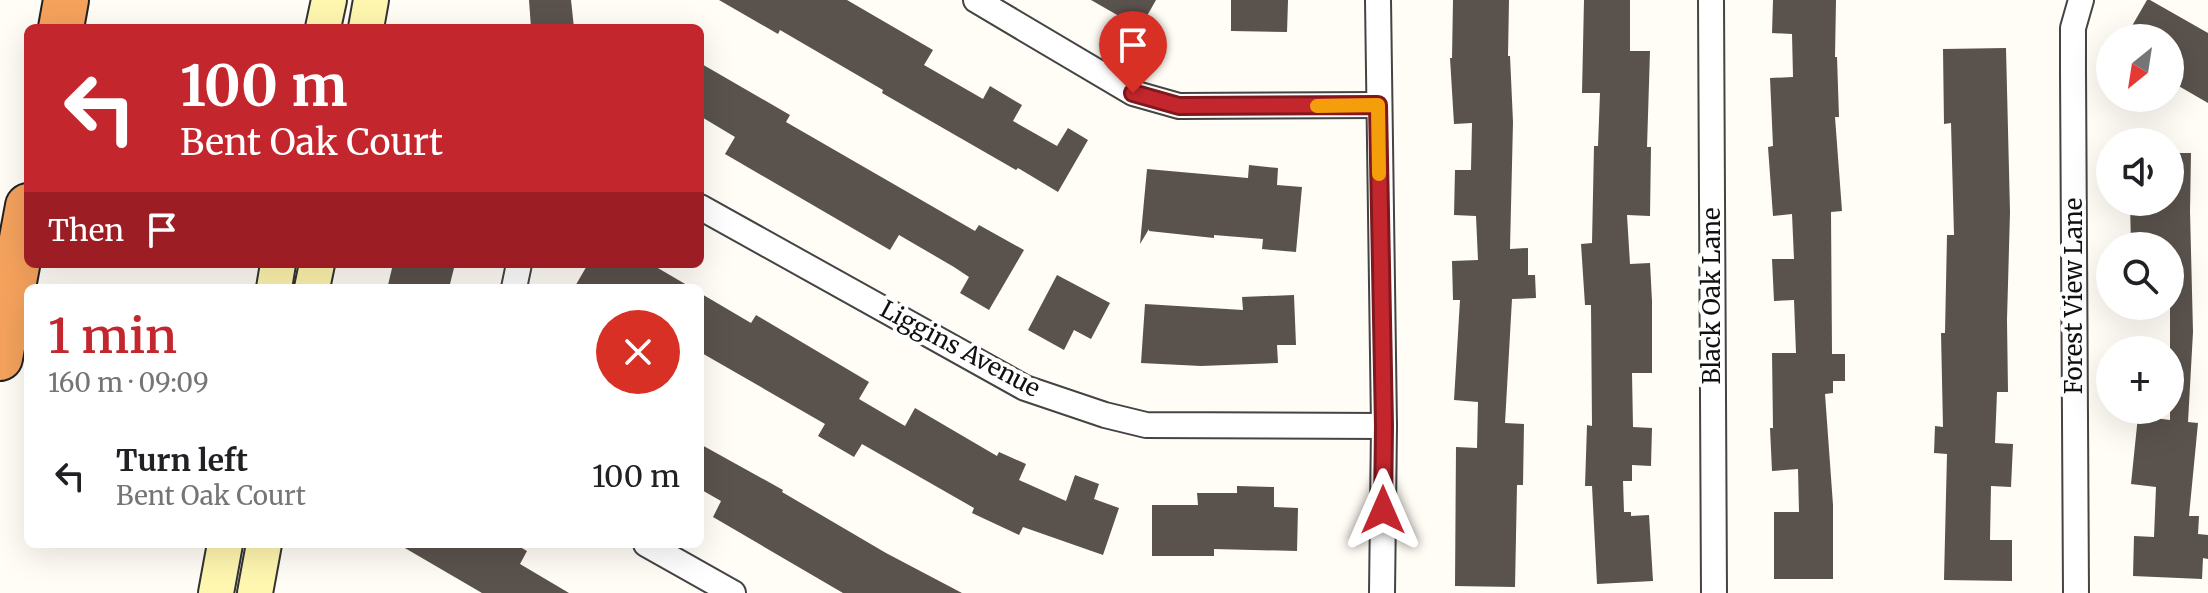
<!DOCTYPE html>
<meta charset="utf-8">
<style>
body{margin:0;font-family:Merriweather,serif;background:#f6f6f6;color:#202124;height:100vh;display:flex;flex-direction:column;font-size:30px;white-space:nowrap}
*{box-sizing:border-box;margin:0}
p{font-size:26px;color:#757577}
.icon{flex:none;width:44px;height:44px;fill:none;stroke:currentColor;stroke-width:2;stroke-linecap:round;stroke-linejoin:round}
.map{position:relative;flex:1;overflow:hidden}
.side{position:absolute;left:24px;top:284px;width:680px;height:264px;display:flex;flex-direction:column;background:#fff;border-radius:12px;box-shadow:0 8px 32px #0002}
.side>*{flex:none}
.hud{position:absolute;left:24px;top:24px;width:680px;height:244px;border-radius:12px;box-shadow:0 8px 32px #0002;background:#c4262e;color:#fff;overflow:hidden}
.needle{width:52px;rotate:210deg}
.fabs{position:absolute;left:2096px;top:24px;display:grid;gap:16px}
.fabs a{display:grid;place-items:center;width:88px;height:88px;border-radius:50%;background:#fff;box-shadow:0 8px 32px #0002;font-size:40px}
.pin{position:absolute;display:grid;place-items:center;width:68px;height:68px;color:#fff;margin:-82px -34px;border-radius:50% 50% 50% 0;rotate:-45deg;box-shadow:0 0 8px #0007}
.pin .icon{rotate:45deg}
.me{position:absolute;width:88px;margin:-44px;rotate:0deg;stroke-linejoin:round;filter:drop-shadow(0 0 6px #0008)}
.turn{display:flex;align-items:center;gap:28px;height:168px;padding:0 24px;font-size:36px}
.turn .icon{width:104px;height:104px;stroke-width:2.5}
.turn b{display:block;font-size:56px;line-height:68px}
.then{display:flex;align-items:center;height:76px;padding:0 24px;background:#0003;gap:16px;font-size:30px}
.round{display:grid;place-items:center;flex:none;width:84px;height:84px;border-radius:42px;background:#f6f6f6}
.head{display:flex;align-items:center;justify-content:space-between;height:136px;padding:0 24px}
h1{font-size:48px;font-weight:600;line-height:60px;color:#c4262e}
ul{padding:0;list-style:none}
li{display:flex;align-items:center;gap:24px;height:112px;padding:0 24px}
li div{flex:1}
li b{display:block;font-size:30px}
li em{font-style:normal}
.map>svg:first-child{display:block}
</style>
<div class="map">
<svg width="2208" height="593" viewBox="0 0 2208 593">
<rect width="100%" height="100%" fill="#fffdf5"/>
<g fill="#5a524d">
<path d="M529,0H571L574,28H531Z"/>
<path d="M719,0H847L933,50L924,65L983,99L990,86L1022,105L1013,121L1057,146L1068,128L1088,140L1058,192L1018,168L1016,170L882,93L883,90L780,30L778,34Z"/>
<path d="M1091,0H1156L1140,28Z"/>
<path d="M1231,0H1288L1287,32L1231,31Z"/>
<path d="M1453,0H1509L1508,56H1510L1513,122L1510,249L1528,248V275H1535L1536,298L1512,299L1505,423L1524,424L1523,485H1517L1515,587L1455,586L1456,447L1477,448L1478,402L1454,400L1460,300H1453L1452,261L1478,260L1476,216L1454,215L1455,170H1471L1472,123L1454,124L1450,58H1452Z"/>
<path d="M1584,0H1630V51H1650L1647,147H1651L1650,216L1627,215L1630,264L1650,263L1652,301V373H1632L1633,427L1652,428L1651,466L1632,465V481H1623L1624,512H1631V516L1649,515L1653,581L1597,584L1592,486H1585L1587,425L1592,426L1591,305H1585L1581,244L1592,243L1594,146H1598L1600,93H1582Z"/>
<path d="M1773,0H1836L1835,57H1837L1839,117H1835L1842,211L1831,212L1832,354H1845V381H1833V393L1825,394L1833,505V579H1774V512H1799L1798,469L1772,471L1770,428H1773L1772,353H1796L1794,300L1774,301L1772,259H1794L1792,214L1773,216L1768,147L1773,146L1770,78L1793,77L1792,34L1772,33Z"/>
<path d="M2147,0H2150L2208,33V103L2170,81V38H2125Z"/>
<path d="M2006,48L2010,212L2007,320L2008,392H1997L1995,443L2013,444L2011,487L1991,486L1990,540H2012V581L1944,580L1947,454L1934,453L1935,426L1943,427L1941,333H1945L1947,235H1954L1951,123L1944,124L1943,49Z"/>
<path d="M700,63L790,115L786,122L975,231L979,225L1024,250L989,310L960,293L969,277L954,267L899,235L890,250L725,154L735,137L700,116Z"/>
<path d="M2170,153H2191L2190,211L2193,332L2188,422L2198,423L2189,516H2199L2198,534L2208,535V559L2203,558L2202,579L2133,576L2134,536L2154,537L2156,487L2131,484L2138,416L2170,420V246H2131L2130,202H2170Z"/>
<path d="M1249,165L1278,168L1277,185L1302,187L1296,252L1262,249L1263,239L1214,235V238L1149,231V229L1140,244L1147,169L1248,178Z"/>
<path d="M393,264H455L449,288H402L388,285Z"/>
<path d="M588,264H651L692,288H574Z"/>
<path d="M1057,275L1110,303L1091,339L1074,330L1064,350L1028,330Z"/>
<path d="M700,293L751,323L756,315L869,382L859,399L905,426L915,408L997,456L999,452L1026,464L1019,480L1066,501L1075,475L1099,484L1094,499L1119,508L1103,555L1023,527L1019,535L972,513L974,508L862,444L854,457L818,436L825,424L700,352Z"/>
<path d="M1294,295L1296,345H1277L1278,363L1201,366L1141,363L1145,304L1243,310L1242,297Z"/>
<path d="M700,444L783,490L782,492L886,553L962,593H843L713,517L721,501L700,489Z"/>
<path d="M1237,486L1274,487V507L1298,508L1297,551L1214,549V556H1152V505H1198L1197,493H1237Z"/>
<path d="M398,544H515L527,551L520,564L569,593H482Z"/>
</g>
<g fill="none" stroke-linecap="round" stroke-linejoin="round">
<defs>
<g id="street">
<path d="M976,0L1133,93L1179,106L1378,105"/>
<path d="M1378,0L1384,426L1382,593"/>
<path d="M1711,0L1714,593"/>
<path d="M700,207L1025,388L1105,415L1146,425L1384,426"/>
<path d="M514,288L519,264"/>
<path d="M646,544L733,593"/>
<path d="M2076,593L2073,71V28L2081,0"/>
</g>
<g id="secondary">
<path d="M323,28L329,0"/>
<path d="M366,28L371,0"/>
<path d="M274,288L278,264"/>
<path d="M312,288L317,264"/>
<path d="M216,593L225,544"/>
<path d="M255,593L264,544"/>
</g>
<g id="highway">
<path d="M61,28L66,0"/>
<path d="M0,358L28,206"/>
</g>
</defs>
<use href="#street" stroke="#444" stroke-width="28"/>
<use href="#secondary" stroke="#333" stroke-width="38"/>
<use href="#highway" stroke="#222" stroke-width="48"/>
<use href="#street" stroke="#fff" stroke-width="24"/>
<use href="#secondary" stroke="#fff6b0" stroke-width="34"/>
<use href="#highway" stroke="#f5a25d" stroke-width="44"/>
</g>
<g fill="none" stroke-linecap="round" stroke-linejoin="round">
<defs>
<path id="route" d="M1133,93L1179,106L1378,105L1384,426L1383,510"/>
</defs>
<use href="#route" stroke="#7f191e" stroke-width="20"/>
<use href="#route" stroke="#c4262e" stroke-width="14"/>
<path stroke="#f59e0b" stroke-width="14" d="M1317,106L1378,105L1379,174"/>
</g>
<g text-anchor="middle" stroke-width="8" stroke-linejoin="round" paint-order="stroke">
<g font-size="24" fill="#111" stroke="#fff">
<text transform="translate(1712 296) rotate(-90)" y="8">Black Oak Lane</text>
<text transform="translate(2074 296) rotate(-90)" y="8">Forest View Lane</text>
<text transform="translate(960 349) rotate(28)" y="8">Liggins Avenue</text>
</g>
</g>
</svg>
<div class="fabs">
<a><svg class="needle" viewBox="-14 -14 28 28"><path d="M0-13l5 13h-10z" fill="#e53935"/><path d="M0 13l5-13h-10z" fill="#757577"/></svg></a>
<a><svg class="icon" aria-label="sound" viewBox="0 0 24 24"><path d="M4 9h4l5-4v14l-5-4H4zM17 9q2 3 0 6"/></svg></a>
<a><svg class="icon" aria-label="search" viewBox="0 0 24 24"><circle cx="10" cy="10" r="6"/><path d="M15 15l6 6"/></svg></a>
<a>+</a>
</div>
<div class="pin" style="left:1133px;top:93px;background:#d93025"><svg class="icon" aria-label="arrive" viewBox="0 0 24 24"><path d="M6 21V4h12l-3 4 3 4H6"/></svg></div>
<svg class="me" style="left:1383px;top:510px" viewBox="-20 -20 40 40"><path d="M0-17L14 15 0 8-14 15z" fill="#c4262e" stroke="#fff" stroke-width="4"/></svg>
<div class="hud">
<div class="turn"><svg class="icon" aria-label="left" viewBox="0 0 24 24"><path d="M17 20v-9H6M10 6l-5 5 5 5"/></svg><div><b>100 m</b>Bent Oak Court</div></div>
<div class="then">Then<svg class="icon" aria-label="arrive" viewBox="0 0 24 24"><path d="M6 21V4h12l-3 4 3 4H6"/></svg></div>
</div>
<section class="side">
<div class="head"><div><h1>1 min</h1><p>160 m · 09:09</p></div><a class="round" style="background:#d93025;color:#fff"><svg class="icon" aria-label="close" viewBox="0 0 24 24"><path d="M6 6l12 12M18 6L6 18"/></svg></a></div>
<ul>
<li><svg class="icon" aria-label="left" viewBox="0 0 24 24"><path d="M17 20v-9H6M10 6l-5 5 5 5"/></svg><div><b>Turn left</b><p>Bent Oak Court</p></div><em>100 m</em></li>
</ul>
</section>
</div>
